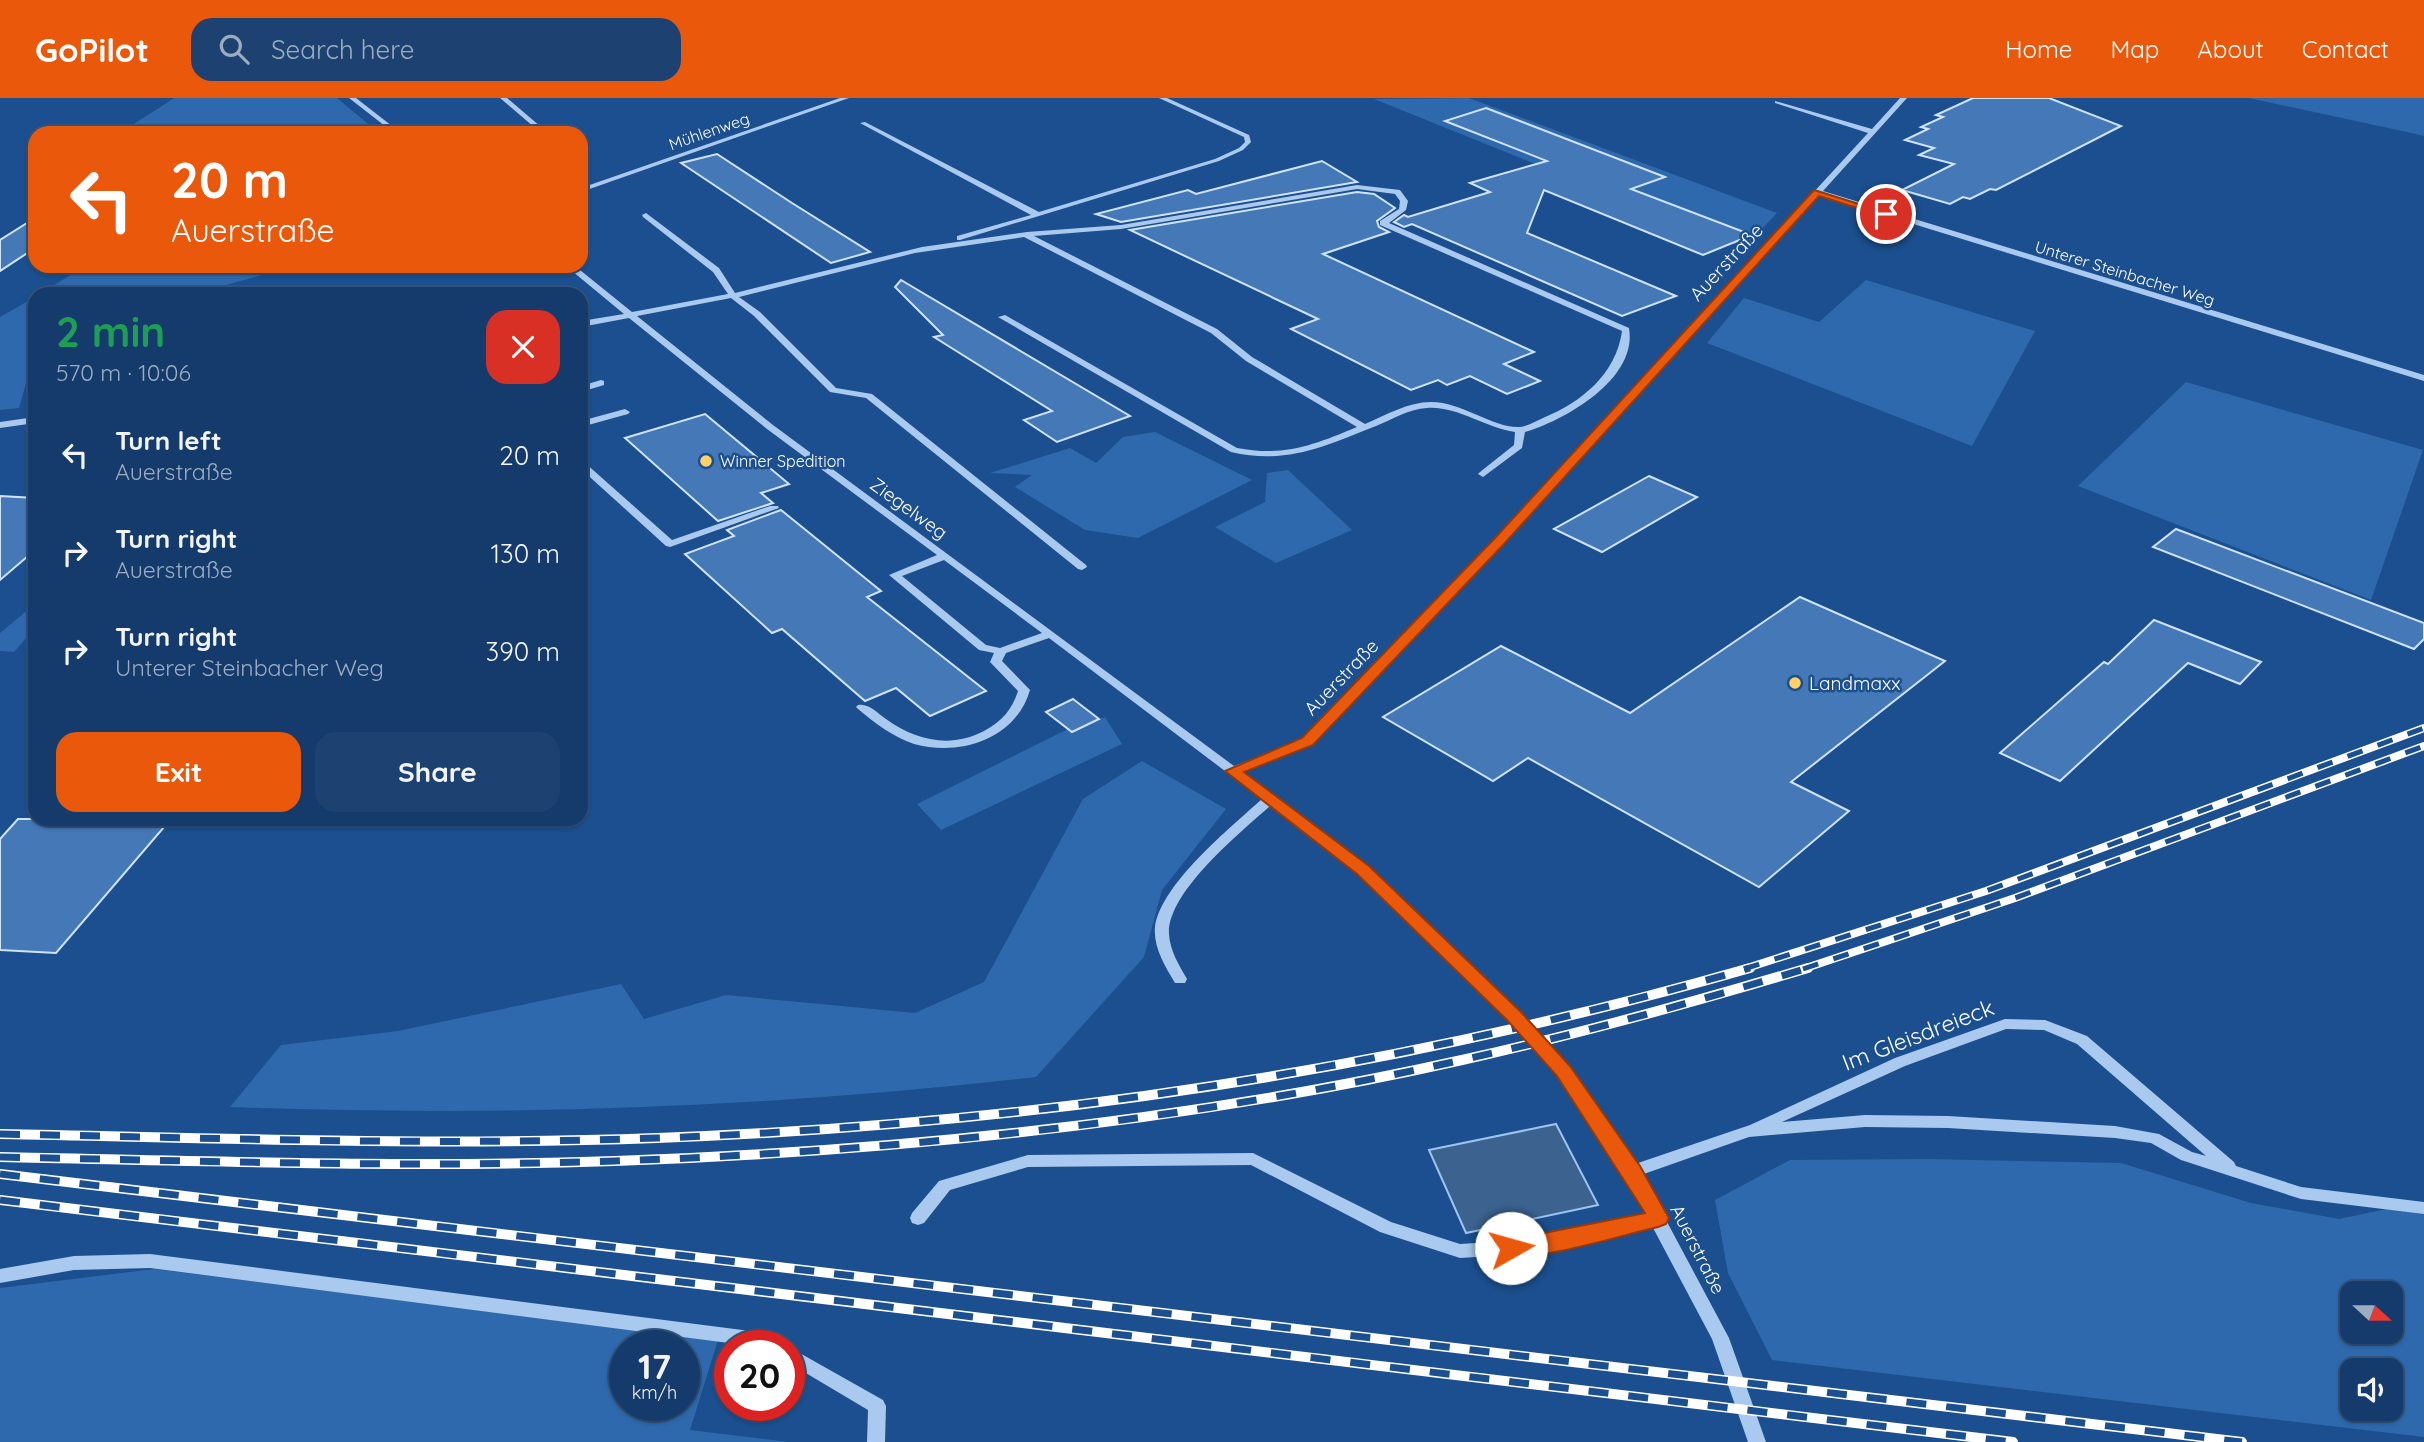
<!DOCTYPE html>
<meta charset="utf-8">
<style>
body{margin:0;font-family:Quicksand,sans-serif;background:#1d4271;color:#f1f3f6;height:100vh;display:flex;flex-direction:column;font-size:26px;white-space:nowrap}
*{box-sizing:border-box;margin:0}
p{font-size:23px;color:#9dadc1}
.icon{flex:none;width:38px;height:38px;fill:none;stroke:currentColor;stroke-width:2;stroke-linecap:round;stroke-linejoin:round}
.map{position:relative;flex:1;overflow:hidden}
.drawer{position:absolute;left:28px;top:189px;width:560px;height:539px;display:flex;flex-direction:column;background:#143b6b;border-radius:21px;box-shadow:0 2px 5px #0004,0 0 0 2px #33557e}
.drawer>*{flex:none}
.hud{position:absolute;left:28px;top:28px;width:560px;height:147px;border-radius:21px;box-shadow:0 2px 5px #0004,0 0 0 2px #33557e;background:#ea580c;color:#fff;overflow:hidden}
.needle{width:46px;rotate:111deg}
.fabs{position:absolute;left:2340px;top:1183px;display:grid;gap:14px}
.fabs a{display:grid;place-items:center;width:63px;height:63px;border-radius:14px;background:#143b6b;box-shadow:0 2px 5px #0004,0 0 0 2px #33557e;font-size:35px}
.speed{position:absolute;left:609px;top:1232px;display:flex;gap:14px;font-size:35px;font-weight:700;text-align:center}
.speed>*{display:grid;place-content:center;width:91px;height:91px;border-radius:50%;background:#143b6b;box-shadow:0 2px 5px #0004,0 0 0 2px #33557e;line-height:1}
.speed small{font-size:18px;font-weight:400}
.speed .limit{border:10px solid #d22;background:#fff;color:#111}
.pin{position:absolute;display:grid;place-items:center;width:60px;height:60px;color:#fff;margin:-30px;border:4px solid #fff;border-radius:50%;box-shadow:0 2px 7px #0007}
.me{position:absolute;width:77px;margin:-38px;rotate:83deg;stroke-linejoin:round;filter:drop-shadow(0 0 5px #0008)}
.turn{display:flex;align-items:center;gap:24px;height:147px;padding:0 28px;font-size:32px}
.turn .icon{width:91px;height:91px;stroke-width:2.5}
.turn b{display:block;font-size:49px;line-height:60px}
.round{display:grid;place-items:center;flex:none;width:74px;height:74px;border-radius:21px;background:#1d4271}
.headline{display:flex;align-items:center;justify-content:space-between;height:119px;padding:0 28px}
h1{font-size:42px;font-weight:700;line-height:52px;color:#1e9e55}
.action{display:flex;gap:14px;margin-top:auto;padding:14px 28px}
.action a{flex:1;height:80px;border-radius:21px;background:#ea580c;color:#fff;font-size:28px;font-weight:700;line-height:80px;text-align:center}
.action a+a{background:#1d4271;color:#f1f3f6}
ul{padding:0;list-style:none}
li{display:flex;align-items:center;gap:21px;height:98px;padding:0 28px}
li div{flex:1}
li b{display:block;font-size:26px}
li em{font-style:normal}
header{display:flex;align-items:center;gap:42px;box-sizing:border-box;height:98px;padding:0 35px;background:#ea580c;color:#fff}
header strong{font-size:33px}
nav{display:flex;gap:38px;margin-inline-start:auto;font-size:24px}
.search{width:490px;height:63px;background:#1d4271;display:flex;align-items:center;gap:18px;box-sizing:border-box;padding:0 24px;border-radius:21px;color:#9dadc1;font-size:26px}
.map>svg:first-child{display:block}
</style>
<header>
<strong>GoPilot</strong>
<div class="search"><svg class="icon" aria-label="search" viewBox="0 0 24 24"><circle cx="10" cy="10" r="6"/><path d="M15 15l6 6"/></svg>Search here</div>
<nav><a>Home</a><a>Map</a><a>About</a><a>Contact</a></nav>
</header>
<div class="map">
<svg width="2424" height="1344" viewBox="0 0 2424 1344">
<rect width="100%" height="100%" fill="#1b4f8f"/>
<g fill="#2e69ad" fill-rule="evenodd">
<path d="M174,0H337L379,35H120Z"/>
<path d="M1469,0L1777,115L1744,150L1374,1Z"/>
<path d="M2249,0H2424V38L2407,34Z"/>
<path d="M85,168H295L193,196H40Z"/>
<path d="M1866,182L2035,233L1972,348L1707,245L1744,200L1819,224Z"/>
<path d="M35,199V254L19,310L0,312V219Z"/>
<path d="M2186,284L2423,352L2371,502L2078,388Z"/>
<path d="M1155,334L1252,382L1138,440L1085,432L1015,389L1032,377L990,375L1070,350L1096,365L1123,339Z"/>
<path d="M1288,372L1352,432L1276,465L1215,429L1265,404L1267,375Z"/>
<path d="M35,506V530L14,554L0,553V535Z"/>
<path d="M1105,619L1122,646L941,732L917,706L1068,631L1072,633Z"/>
<path d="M1142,663L1226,711L1162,792L1144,859L1036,979C768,1010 499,1019 230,1009L281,947L398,933L621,886L644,921L726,897L915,915L984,884L1083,701Z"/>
<path d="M1928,1061L2121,1065L2251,1105L2339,1121L2406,1107L2424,1110V1339L1772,1262L1728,1175L1715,1102L1790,1062ZM2352,1195H2390V1234H2352ZM2352,1272H2390V1311H2352Z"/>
<path d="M154,1171L718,1242L690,1332L789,1344H0V1190ZM625,1248H684V1307H625Z"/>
</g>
<path fill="#3c6290" stroke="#9cc4f0" stroke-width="2" d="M1556,1026L1598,1107L1466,1135L1429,1052Z"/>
<g fill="#4478b7" stroke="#cfe3fa" stroke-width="2">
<path d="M1973,0H2049L2121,28L1996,92L1990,91L1970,101L1963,99L1950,106L1902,92L1954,66L1919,57L1934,50L1905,42L1928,31L1921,29L1943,19L1936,17Z"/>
<path d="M1486,10L1665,79L1631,91L1752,137L1703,157L1544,92L1527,135L1676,198L1622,218L1412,126L1404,129L1394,124L1404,117L1408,119L1490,94L1470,85L1547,63L1445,23Z"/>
<path d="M717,56L792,105L870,154L831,165L681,65Z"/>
<path d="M1322,63L1357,84L1121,124L1096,116L1188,92L1196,96Z"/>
<path d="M1357,94L1374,96L1395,110L1377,123L1379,129L1389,134L1323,156L1534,254L1504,266L1540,283L1507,296L1470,278L1447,287L1438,282L1411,292L1291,231L1318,221L1130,132Z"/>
<path d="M35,120V150L0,173V142Z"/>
<path d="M901,182L1130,318L1057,344L1024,322L1052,313L934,239L943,237L895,189Z"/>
<path d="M705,316L789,386L761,395L773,405L718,423L625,340Z"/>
<path d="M1649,378L1697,399L1602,454L1554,431Z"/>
<path d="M0,398L35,400V452L0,482Z"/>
<path d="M781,412L881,493L867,499L986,593L930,618L896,590L865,603L782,531L772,535L685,456L734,438L727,432Z"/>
<path d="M2176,431L2424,525V541L2414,551L2153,449Z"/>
<path d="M1800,499L1945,563L1791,684L1849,713L1759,789L1528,660L1493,683L1383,619L1501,548L1630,615Z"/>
<path d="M2154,522L2261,564L2240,586L2188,565L2060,683L2000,655L2104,564L2108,566Z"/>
<path d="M1073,601L1099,621L1072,634L1046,614Z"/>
<path d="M18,721H171L56,855L0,852V741Z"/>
</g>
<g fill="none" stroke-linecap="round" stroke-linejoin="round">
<g fill="#a9c9ee" fill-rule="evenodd">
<path d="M349,0H356L401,35H394Z"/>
<path d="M500,0H507L548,35H541Z"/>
<path d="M840,0H849L581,94V90Z"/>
<path d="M1159,0H1167L1249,37L1251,44L1243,52L1219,63L960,142H957V138L1031,117L860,25L865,24L1039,114L1215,61L1239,50L1245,44L1244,39Z"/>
<path d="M1900,0H1907L1823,93L2424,277V283L1819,97L1503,445L1312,647L1242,674L1368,769L1473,870L1569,969L1635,1066L1750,1027L1895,960L2005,921L2045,922L2087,938L2234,1064L2236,1068L2301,1089L2424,1104V1116L2301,1101L2181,1062L2151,1045L2115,1040L1948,1030L1865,1029L1749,1039L1641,1077L1662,1114L1665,1115L1667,1120L1666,1122L1729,1240L1766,1344H1748L1712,1241L1652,1128L1537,1155L1460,1160L1380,1134L1251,1067L1028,1069L950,1092L924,1125L918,1127L912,1125L910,1120L912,1115L939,1083L1028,1057L1253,1055L1391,1124L1460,1146L1537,1141L1646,1116L1626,1078L1559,977L1463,876L1358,775L1270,708C1241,734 1167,794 1169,836C1170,853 1179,867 1187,881L1185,885H1175C1165,868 1153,849 1155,829C1161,786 1230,730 1262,701L1049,540L1006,555L1002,563L1030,592C1016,641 960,659 914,646C893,639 875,625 858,611L856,609L858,607C869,605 877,615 886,621C915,642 950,651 984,633C1002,623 1012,612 1018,593L990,564L994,555L979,552L889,477L937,457L767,331L629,220L581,229V223L624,216L566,168H575L632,214L728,196L713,174L643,119L642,117L646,115L719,170L735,195L922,149L1027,134L1121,127L1357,87L1400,92L1408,103L1406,112L1389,125L1629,230C1638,281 1565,322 1525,334L1522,350L1483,379L1478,376L1480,374L1514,347L1515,334C1485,330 1458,308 1427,310C1409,311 1393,321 1376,328C1325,348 1287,367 1231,354L998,219L1005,217L1237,350C1284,359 1314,347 1357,329L1246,263L1211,235L1024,139L915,155L739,199L760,214L836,290L872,296L1086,467L1087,469L1082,472L1078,471L866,300L830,294L754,218L731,200L637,218L773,327L1234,668L1304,641L1495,441L1868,35L1775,5V3L1872,31ZM1357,91L1395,96L1400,103L1399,111L1380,123V127L1622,233C1616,276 1582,304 1543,320C1536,323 1527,329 1518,329C1491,329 1462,304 1431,304C1408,304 1386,317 1365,326L1252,259L1217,231L1034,138L1121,131ZM944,462L1042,535L1000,550L986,547L902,478ZM2006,931L2044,932L2077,946L2206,1058L2192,1054L2159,1036L2115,1028L1948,1018L1865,1017L1782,1024L1905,968Z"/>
<path d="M601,282L604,283V287L581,294V288Z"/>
<path d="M625,311L630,314L628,316L581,329V323Z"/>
<path d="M35,319V325L0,330V324Z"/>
<path d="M581,363L584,364L672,442L770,408H778L779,410L670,449L666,448L581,371Z"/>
<path d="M150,1156L765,1235L781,1243L783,1248H752L150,1170L74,1172L0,1185V1171L74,1158Z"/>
<path d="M789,1249L883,1302L886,1308L885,1344H867L868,1312L789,1265Z"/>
</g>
<defs>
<g id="rail-far1">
<path d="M1744,871L1986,793L2424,630"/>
<path d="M1803,871L2015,800L2424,648"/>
</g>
<g id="rail">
<path d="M0,1036C219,1040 438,1048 657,1040C1026,1027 1395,972 1750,870"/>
<path d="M0,1059C205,1063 410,1070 615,1063C899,1053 1185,1024 1462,962C1579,936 1694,904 1808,870"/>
<path d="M0,1076L2242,1344"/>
<path d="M0,1102L2013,1344"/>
</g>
</defs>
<use href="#rail-far1" stroke="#fff" stroke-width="8"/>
<use href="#rail" stroke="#fff" stroke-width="10"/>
<use href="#rail-far1" stroke="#1b4f8f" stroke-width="5" stroke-dasharray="16" stroke-linecap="butt"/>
<use href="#rail" stroke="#1b4f8f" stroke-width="7" stroke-dasharray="20" stroke-linecap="butt"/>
</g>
<path fill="#ea580c" stroke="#983908" stroke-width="2" d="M1814,92L1891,116L1886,119L1819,98L1504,446L1313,647L1244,674L1369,768L1520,913L1570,968L1640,1068L1669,1120L1666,1126L1658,1129C1625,1136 1533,1166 1504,1156L1501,1150L1504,1143L1645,1115L1557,978L1507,922L1357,776L1225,673L1302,640L1495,440Z"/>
<g fill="#ffd166" stroke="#1b4f8f" stroke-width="2.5">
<circle cx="706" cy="363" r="7"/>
<circle cx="1795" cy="585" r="7"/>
</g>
<g text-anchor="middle" stroke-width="5" stroke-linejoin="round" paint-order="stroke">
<g font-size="16" fill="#fff" stroke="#1b4f8f">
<text transform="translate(709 33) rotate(-19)" y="6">Mühlenweg</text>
<text transform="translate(2125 175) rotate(17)" y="6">Unterer Steinbacher Weg</text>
</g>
<g font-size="16" fill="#fff" stroke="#1b4f8f" text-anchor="start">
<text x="720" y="369">Winner Spedition</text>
</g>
<g font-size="19" fill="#fff" stroke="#1b4f8f">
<text transform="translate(1726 164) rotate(-47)" y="7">Auerstraße</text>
<text transform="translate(909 410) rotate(36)" y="7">Ziegelweg</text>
<text transform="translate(1341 579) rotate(-46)" y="7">Auerstraße</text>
<text transform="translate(1698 1151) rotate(63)" y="7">Auerstraße</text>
</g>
<g font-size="19" fill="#fff" stroke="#1b4f8f" text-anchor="start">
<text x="1809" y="592">Landmaxx</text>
</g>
<g font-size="23" fill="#fff" stroke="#1b4f8f">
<text transform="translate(1918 937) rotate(-21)" y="8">Im Gleisdreieck</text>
</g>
</g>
</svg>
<div class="fabs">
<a><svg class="needle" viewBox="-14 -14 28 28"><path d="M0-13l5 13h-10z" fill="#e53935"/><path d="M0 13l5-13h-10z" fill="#9dadc1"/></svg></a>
<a><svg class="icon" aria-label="sound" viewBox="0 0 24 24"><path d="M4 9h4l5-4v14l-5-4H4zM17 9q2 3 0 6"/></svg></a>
</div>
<div class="speed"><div>17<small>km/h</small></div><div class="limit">20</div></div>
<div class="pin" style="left:1886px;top:116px;background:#d93025"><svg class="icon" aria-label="arrive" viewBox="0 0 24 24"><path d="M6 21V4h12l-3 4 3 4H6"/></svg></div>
<svg class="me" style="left:1511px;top:1150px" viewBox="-20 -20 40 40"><circle r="19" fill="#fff"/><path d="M0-13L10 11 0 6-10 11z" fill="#ea580c"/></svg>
<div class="hud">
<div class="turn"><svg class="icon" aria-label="left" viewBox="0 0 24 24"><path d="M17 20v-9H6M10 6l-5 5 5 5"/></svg><div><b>20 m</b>Auerstraße</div></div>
</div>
<section class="drawer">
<div class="headline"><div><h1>2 min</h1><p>570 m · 10:06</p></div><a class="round" style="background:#d93025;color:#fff"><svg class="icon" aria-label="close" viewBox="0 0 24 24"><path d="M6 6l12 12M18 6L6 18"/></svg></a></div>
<ul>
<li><svg class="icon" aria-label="left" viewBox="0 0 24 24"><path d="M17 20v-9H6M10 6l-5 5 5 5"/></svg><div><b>Turn left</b><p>Auerstraße</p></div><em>20 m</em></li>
<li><svg class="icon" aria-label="right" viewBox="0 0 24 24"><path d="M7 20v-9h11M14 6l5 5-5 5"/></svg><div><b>Turn right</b><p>Auerstraße</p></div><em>130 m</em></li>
<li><svg class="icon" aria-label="right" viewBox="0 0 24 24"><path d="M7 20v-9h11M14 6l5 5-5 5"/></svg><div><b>Turn right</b><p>Unterer Steinbacher Weg</p></div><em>390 m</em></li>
</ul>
<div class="action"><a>Exit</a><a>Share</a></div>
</section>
</div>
